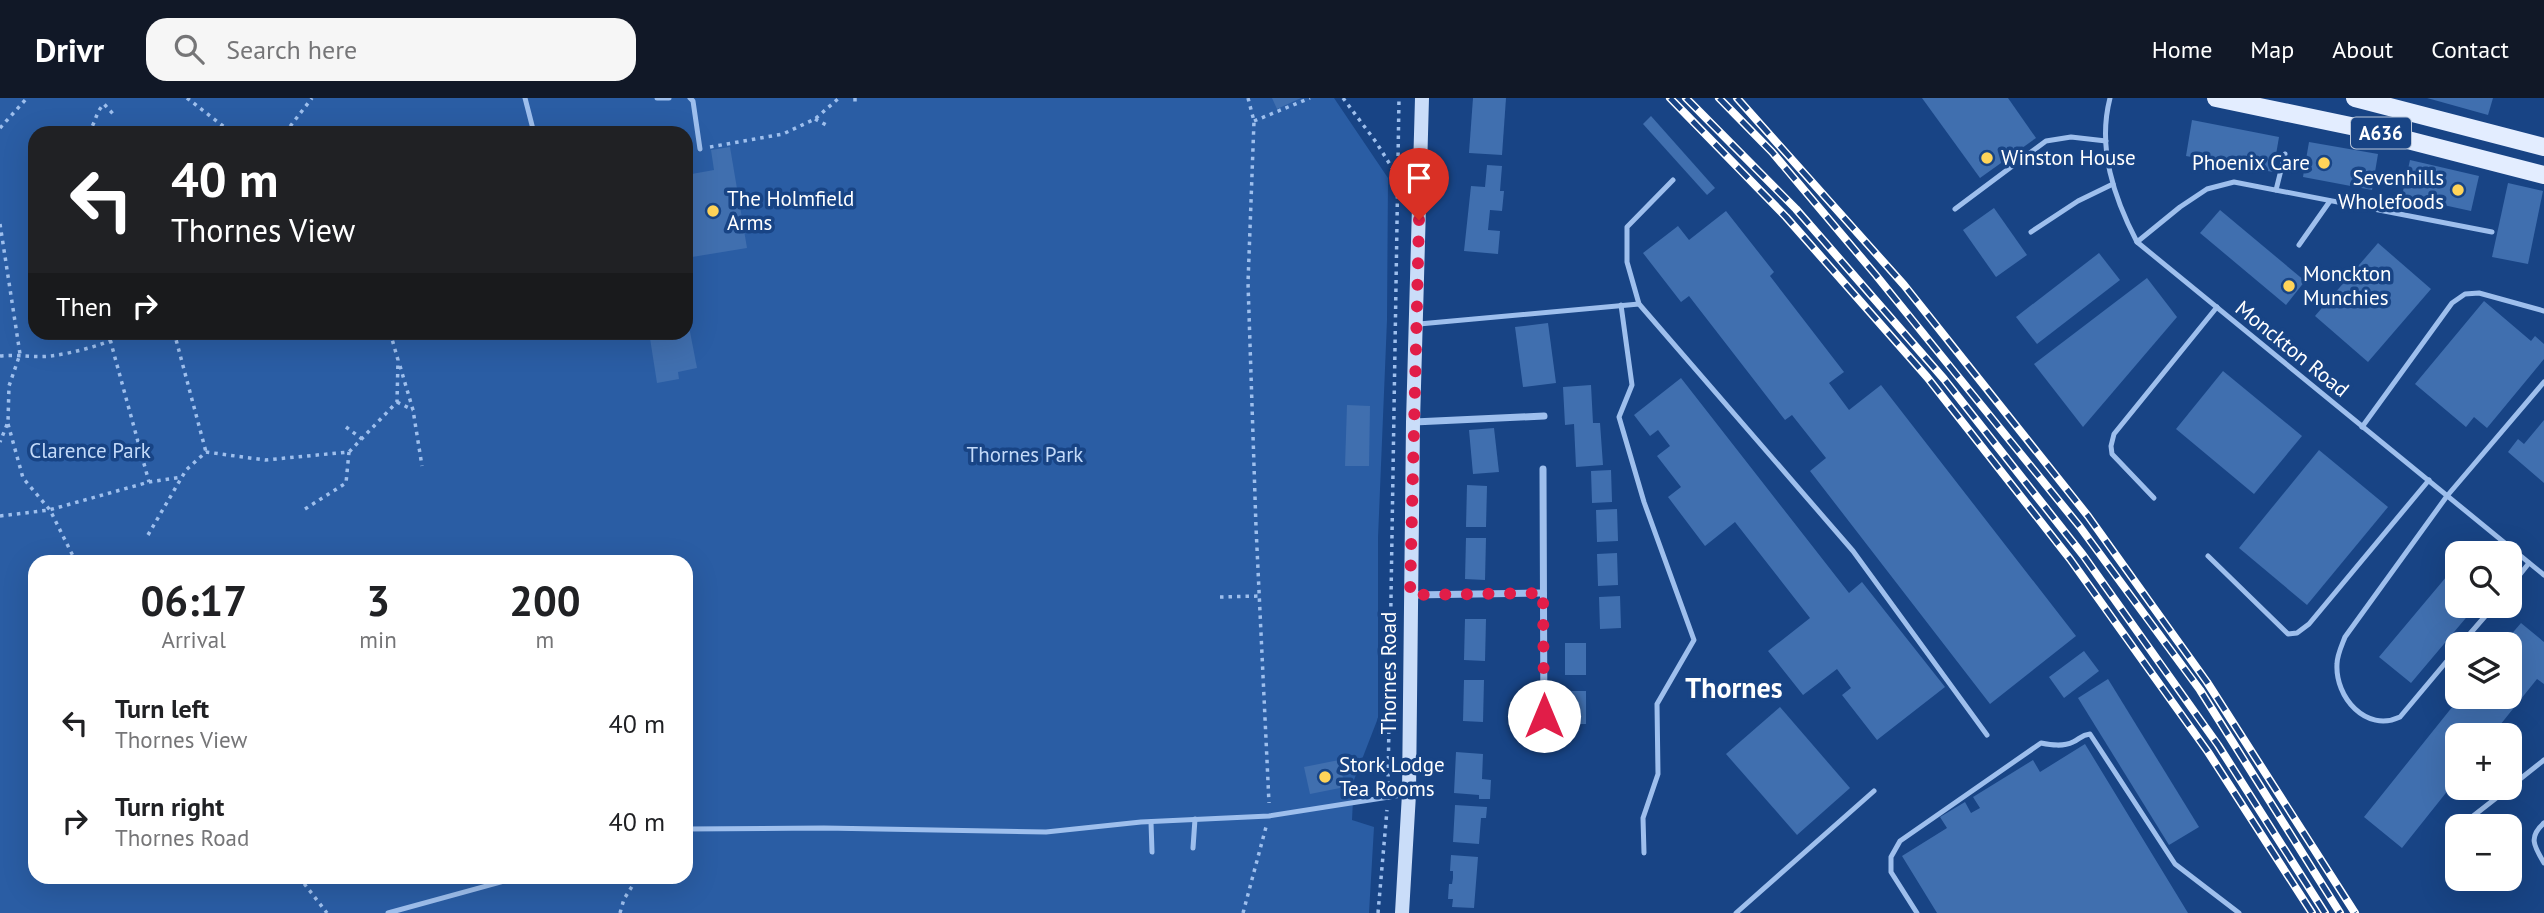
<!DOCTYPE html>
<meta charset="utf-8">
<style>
body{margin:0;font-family:"PT Sans",sans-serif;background:#f6f6f6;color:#202124;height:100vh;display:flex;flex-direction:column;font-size:26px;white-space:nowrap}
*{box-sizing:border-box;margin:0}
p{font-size:23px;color:#757577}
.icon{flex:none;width:38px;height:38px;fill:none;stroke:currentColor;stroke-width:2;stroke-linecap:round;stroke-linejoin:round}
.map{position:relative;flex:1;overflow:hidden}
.sheet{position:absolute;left:28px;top:457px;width:665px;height:329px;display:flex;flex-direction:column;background:#fff;border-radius:21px;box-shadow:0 7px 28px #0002}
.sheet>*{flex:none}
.hud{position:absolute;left:28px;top:28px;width:665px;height:214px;border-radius:21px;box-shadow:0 7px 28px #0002;background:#202124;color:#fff;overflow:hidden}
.buttons{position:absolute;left:2445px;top:443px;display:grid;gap:14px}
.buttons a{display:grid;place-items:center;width:77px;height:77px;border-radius:14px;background:#fff;box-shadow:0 7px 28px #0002;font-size:35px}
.pin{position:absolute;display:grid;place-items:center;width:60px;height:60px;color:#fff;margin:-72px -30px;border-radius:50% 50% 50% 0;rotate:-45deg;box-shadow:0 0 7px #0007}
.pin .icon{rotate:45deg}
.me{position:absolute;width:77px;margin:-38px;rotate:0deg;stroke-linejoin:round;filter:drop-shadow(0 0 5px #0008)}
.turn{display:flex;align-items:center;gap:24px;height:147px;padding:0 28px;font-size:32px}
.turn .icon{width:91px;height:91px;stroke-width:2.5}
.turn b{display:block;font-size:49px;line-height:60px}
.then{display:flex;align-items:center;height:66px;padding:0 28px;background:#0003;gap:14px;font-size:26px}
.eta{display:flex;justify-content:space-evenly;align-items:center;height:119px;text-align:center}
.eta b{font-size:42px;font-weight:800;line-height:49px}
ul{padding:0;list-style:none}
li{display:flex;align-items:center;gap:21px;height:98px;padding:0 28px}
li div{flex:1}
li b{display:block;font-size:26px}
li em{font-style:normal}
header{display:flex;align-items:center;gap:42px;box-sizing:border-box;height:98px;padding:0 35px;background:#111827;color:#fff}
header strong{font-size:33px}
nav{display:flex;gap:38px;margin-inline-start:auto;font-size:24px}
.search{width:490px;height:63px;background:#f6f6f6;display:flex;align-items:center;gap:18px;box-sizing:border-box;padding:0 24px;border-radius:21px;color:#757577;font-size:26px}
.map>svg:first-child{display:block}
</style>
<header>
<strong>Drivr</strong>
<div class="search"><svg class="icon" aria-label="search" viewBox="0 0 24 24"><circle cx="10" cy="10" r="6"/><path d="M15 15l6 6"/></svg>Search here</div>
<nav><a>Home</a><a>Map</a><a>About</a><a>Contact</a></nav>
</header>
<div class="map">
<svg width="2544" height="815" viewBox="0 0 2544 815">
<rect width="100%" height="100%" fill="#184485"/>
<path fill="#2a5da4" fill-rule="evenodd" d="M0,0H1334L1388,80L1387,222L1378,440V620L1354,682L1352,722L1374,729L1369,815H0ZM35,35H686V234H35ZM35,464H686V779H35Z"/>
<g fill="#406faf">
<path d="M1272,0H1301L1277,11Z"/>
<path d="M1473,0H1506L1502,57L1469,55Z"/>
<path d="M1922,0H2008L2036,40L1980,80Z"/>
<path d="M2427,0H2493L2488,17Z"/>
<path d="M1651,18L1715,90L1707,97L1643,26Z"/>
<path d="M2192,22L2279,39L2273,74L2186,58Z"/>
<path d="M2309,44L2378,56L2372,92L2303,79Z"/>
<path d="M730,49L747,150L686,160V77L714,72L711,52Z"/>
<path d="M2410,62L2479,78L2471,113L2402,98Z"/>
<path d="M1487,67L1502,68L1500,93H1504L1502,113L1490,112L1488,132L1500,133L1498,156L1464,153L1471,88L1485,89Z"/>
<path d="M2508,85L2543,93L2528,166L2492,159Z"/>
<path d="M1994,110L2027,157L1996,179L1963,132Z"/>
<path d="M2220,112L2305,183L2286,207L2200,135Z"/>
<path d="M1726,113L1774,174L1770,178L1844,274L1829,285L1849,312L1881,287L2076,538L1990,606L1810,373L1826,360L1792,317L1785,322L1689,198L1681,204L1643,155L1678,128L1689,142Z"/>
<path d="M2378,145L2431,191L2368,264L2315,218Z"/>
<path d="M2099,155L2120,182L2037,246L2016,219Z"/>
<path d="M2147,180L2177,219L2083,329L2034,266Z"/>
<path d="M2484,203L2531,243L2535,238L2544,246V261L2487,330L2474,319L2466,329L2415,286Z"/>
<path d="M686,213L697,270L678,274L679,281L657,285L649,234H686Z"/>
<path d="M1548,225L1556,285L1523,289L1515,229Z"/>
<path d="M2223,273L2302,338L2254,396L2176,331Z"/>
<path d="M1681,280L1849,495L1862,484L1945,589L1877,642L1842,597L1851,590L1837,571L1803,597L1768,553L1810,520L1735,424L1705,448L1668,399L1681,389L1657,358L1670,348L1658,332L1650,338L1634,317Z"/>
<path d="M1591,287L1593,325H1600L1603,367L1576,369L1574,326L1565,327L1563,289Z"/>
<path d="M1347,307L1370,308L1369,368H1345Z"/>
<path d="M2544,322V385L2508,354L2518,341L2524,346Z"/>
<path d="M1494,330L1499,374L1473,376L1469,332Z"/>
<path d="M2319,352L2388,409L2307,507L2239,450Z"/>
<path d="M1611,372L1612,404L1592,405L1591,373Z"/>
<path d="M1467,387L1487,388L1486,429H1466Z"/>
<path d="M1617,411L1618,443L1597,444L1596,412Z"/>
<path d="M1466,440H1486L1485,482L1465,481Z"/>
<path d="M1617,455L1618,487L1598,488L1597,456Z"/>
<path d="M2457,466V508H2476L2411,585L2379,559Z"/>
<path d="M1620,498L1621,530L1600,531L1599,499Z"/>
<path d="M1465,521H1486L1485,563L1464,562Z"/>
<path d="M2521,525L2544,544V586L2537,581L2492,637H2457V681L2402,750L2364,719L2461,598H2510V546H2503Z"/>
<rect x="1565" y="545" width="21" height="32"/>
<path d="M2084,553L2099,573L2064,600L2049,579Z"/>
<path d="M2108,581L2199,729L2169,747L2078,600Z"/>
<path d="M1464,582H1484L1483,624L1463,623Z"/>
<rect x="1565" y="593" width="21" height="33"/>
<path d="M1780,609L1850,690L1797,737L1726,656Z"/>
<path d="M2085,646L2188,815H1937L1902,758L1947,730L1940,719L1965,704L1971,715L1980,710L1973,699L2033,662L2040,674Z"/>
<path d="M1456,654L1483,656L1482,681L1491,682L1490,701H1479V697L1454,695Z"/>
<path d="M1339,662L1345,689L1310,696L1304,669Z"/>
<path d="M1455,707L1487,709L1486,720H1481L1479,746L1453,744Z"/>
<path d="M1451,757L1478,759L1474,810L1452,809L1453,801H1448L1449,786H1452L1453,780V773H1450Z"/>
</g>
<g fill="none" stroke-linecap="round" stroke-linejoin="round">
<g stroke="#9ebfed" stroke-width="3.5" stroke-dasharray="3.5 5" stroke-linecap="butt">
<path d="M187,0L232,35"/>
<path d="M855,0V5"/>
<path d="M1248,0L1254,23L1248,185L1256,429L1269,705"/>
<path d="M1343,0L1376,44L1396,76"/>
<path d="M815,21L830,29"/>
<path d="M1254,23L1310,0"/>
<path d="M0,30L27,0"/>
<path d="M88,35C96,25 95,15 104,6L115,18"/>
<path d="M285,35L312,0"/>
<path d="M710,49L783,36L815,21L839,0"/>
<path d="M0,126L20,256L9,288L8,324L0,344"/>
<path d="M108,234L149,384"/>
<path d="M174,234L206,354"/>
<path d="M0,258C18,256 34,260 50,258C75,255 107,246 130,234"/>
<path d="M400,268L413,312L422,368"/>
<path d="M397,304L413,312"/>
<path d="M8,326L23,380L50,412L76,464"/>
<path d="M346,329L362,341"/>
<path d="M305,411L346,385L349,354"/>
<path d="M0,418L49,412L149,384L182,379"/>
<path d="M148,437L186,372L206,354L265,362L349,354L397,304L398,262L390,234"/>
<path d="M1220,499L1259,498"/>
<path d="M1388,687L1399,0"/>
<path d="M299,779L327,815"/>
<path d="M620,815L624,801L638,779"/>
<path d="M1243,815L1266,729"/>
<path d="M1378,815L1387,712"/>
</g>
<g stroke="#9ebfed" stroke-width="5">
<path d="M525,0L534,35"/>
<path d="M657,0H669"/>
<path d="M690,0L693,3L700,51"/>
<path d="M2110,0C2097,50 2114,100 2137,144L2544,477"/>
<path d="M1673,82L1627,129V164L1639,206L1853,453L1987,637"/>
<path d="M2276,92L2285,56"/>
<path d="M1955,111L2046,43L2071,39L2106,43"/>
<path d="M2031,134L2078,103L2113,86"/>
<path d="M2137,144L2180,109L2207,91L2234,84L2492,134"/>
<path d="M2299,147L2330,103"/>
<path d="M1621,207L1632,287L1619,319L1644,404L1694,542L1657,606L1658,676L1643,720L1644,755"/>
<path d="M1419,226L1639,206"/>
<path d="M2362,329L2452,205L2465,196L2479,195L2544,213"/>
<path d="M2154,400L2112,356L2111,348L2114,336L2217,209"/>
<path d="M2208,458L2288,536L2297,535L2309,526L2429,382"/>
<path d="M2510,489L2529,465"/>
<path d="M2461,546L2494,508"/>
<path d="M2457,551L2400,619C2366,635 2335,599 2337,566C2337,557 2342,547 2345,539L2447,398L2544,284"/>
<path d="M2510,689L2544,662"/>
<path d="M2468,722L2509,690"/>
<path d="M1151,724L1152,754"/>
<path d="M2544,725C2528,739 2534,748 2544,765"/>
<path d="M686,731L824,730L1046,734L1141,724L1269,718L1408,696"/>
<path d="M1193,750L1195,721"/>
<path d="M388,815L519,779"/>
<path d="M1736,815L1874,693"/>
<path d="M1917,815L1891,774V759L1900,743L2041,645C2051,647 2063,649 2073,644C2080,641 2081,637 2090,636L2175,766L2239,815"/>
</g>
<g stroke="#9ebfed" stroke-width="7">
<path d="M1414,324L1544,318"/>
<path d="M1543,371L1544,643"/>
<path d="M1411,497L1543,495"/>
</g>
<path stroke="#caddf9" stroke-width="14" d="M1402,815L1409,696L1413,324L1422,0"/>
<g stroke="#e3edff" stroke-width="18">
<path d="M2216,0L2365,31L2544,77"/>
<path d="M2355,0L2544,49"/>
</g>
<defs>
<g id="rail">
<path d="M1670,0L1786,119L1927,279L2070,461L2208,654L2312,815"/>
<path d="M1686,0L1796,111L1944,281L2083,457L2218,647L2325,815"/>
<path d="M1719,0L1772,54L1875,176L2080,429L2200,592L2340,815"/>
<path d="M1737,0L1904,187L2088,418L2207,584L2355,815"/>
</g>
</defs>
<use href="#rail" stroke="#fff" stroke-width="8"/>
<use href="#rail" stroke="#184485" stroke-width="5" stroke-dasharray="16" stroke-linecap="butt"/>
</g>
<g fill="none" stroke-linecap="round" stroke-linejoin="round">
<path stroke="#e11d48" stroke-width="12" stroke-dasharray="0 21.6" d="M1419,122L1410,497L1543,495L1544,618"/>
</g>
<g fill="#ffd459" stroke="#184485" stroke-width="2.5">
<circle cx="1987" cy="60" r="7"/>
<circle cx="2324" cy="65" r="7"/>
<circle cx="2458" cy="92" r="7"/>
<circle cx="713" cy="113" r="7"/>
<circle cx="2289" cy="188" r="7"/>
<circle cx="1325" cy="679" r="7"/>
</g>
<g text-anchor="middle" stroke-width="7" stroke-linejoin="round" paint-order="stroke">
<rect fill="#184485" stroke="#bac7da" stroke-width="2" x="2351" y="19.5" width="60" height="31" rx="5"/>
<g font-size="19" font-weight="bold" fill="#fff">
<text x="2381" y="42">A636</text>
</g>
<g font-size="21" fill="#fff" stroke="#184485" text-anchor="start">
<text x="2001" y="67">Winston House</text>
<text x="2310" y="72" text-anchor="end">Phoenix Care</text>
<text x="2444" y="87" text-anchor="end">Sevenhills<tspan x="2444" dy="24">Wholefoods</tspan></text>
<text x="727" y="108">The Holmfield<tspan x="727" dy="24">Arms</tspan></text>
<text x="2303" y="183">Monckton<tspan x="2303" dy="24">Munchies</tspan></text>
<text x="1339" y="674">Stork Lodge<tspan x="1339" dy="24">Tea Rooms</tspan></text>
</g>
<g font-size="21" fill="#fff" stroke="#184485">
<text transform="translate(2292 251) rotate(39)" y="7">Monckton Road</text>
<text transform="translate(1389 575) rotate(-90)" y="7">Thornes Road</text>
</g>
<g font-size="21" fill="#c3daf9" stroke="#184485">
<text x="90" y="360">Clarence Park</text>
<text x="1025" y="364">Thornes Park</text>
</g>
<g font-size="28" font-weight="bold" fill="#fff" stroke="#184485">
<text x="1734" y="600">Thornes</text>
</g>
</g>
</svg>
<div class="buttons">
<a><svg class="icon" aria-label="search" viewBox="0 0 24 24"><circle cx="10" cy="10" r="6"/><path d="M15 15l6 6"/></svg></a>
<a><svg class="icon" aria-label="layers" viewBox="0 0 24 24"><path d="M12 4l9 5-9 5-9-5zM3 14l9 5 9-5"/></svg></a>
<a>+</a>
<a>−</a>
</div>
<div class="pin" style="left:1419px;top:122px;background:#d93025"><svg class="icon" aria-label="arrive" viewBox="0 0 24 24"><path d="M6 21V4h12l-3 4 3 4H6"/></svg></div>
<svg class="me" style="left:1544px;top:618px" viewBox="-20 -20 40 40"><circle r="19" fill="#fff"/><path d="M0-13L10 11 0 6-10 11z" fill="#e11d48"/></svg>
<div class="hud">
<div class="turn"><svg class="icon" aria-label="left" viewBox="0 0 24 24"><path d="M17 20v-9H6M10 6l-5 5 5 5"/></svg><div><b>40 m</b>Thornes View</div></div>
<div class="then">Then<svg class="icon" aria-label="right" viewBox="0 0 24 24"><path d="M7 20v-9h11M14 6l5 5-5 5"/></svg></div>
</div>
<section class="sheet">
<div class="eta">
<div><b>06:17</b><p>Arrival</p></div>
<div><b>3</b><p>min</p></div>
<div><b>200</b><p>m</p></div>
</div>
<ul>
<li><svg class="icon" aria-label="left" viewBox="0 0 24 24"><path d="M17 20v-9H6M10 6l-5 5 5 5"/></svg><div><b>Turn left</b><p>Thornes View</p></div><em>40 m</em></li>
<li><svg class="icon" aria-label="right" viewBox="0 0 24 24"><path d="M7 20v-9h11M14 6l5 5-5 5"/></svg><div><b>Turn right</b><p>Thornes Road</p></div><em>40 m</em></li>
</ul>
</section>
</div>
